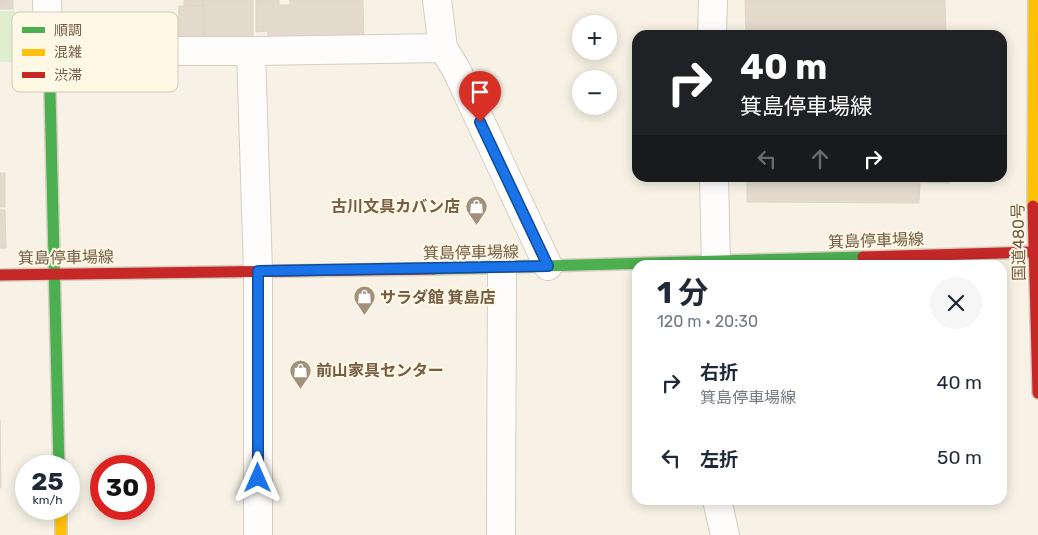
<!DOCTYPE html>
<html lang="ja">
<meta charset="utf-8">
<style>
body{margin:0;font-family:Rubik,"Noto Sans JP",sans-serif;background:#f6f6f7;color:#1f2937;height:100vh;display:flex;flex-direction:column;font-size:19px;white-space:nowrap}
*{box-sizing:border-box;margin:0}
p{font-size:16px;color:#747a83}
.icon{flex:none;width:28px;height:28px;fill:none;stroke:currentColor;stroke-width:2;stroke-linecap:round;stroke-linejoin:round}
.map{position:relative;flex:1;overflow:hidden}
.sheet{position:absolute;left:632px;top:260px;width:375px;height:245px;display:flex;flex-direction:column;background:#fff;border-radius:15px;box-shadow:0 2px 12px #0003}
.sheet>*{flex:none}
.guide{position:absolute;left:632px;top:30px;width:375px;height:152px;border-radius:15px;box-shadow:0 2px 12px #0003;background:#202124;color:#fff;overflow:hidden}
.tools{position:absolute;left:572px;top:15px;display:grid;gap:10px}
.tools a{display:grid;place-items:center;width:45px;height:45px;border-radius:50%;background:#fff;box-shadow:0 2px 12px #0003;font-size:25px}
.speed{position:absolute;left:15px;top:455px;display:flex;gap:10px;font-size:25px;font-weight:700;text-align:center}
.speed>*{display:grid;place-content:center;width:65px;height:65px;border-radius:50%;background:#fff;box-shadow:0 2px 12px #0003;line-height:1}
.speed small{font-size:12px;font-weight:400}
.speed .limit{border:8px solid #d22;background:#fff;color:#111}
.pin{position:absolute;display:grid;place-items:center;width:42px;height:42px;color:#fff;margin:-51px -21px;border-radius:50% 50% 50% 0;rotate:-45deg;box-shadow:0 0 5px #0007}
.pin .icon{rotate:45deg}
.me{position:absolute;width:55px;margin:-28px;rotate:0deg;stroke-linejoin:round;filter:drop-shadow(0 0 4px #0008)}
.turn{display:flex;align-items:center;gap:18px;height:105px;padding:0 25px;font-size:22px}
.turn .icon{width:65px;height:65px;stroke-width:2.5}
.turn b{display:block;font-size:35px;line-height:42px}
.lanes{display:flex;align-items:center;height:48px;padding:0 25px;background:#0003;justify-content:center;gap:25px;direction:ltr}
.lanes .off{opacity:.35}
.round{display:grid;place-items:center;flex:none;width:52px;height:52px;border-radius:26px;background:#f6f6f7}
.headline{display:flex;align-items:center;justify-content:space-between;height:85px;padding:0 25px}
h1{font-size:30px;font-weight:700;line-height:38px}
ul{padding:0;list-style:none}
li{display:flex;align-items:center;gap:15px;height:75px;padding:0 25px}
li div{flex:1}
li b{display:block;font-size:19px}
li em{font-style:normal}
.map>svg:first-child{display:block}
</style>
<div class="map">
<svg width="1038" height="535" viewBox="0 0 1038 535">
<rect width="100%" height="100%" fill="#f7f2e5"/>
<rect fill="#deeece" x="0" y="11" width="15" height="51"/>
<g fill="#e3dacd" stroke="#dfd5c7">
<rect x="0" y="0" width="13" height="9"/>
<path d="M184,0H203L204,6L184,5Z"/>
<path d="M203,0H253V44L204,41Z"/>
<path d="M256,0H279V5H290V0H363L364,43L268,45V31L256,32Z"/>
<path d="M745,0H945L946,35H746Z"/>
<path d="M179,6H204V41H178Z"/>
<rect x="0" y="173" width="5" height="34"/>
<path d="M747,178H954L949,183L920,182L919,203L747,202Z"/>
<path d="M0,210H5L6,248H0Z"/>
<path d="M0,420L1,488H0Z"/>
</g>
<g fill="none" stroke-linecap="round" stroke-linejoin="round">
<defs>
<g id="street">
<path d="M47,0L49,51H251L443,48L456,69L548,266"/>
<path d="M437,0L443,48"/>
<path d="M712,35L713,0"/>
<path d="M251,51L258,271V535"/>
<path d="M714,178L716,265"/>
<path d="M717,500L725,535"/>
<path d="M501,535L502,268"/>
</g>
<g id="fast">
<path d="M49,51L59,466"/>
<path d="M434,269L863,257"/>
</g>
<g id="slow">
<path d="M1033,206L1034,0"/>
<path d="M61,509V535"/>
</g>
<g id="jam">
<path d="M1033,206L1038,393"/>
<path d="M863,257L1033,252"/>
<path d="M0,275L434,269"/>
</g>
</defs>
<use href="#street" stroke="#d6cdc1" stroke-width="30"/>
<use href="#fast" stroke="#d6cec2" stroke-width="14"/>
<use href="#slow" stroke="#d6cec2" stroke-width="14"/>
<use href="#jam" stroke="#d6cec2" stroke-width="14"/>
<use href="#street" stroke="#fefdfb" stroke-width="28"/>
<use href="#fast" stroke="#4caf50" stroke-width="11"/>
<use href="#slow" stroke="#ffc107" stroke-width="11"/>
<use href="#jam" stroke="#c62828" stroke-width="11"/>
</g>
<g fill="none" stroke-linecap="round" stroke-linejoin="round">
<defs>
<path id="route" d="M258,478V271L548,266L480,122"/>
</defs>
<use href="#route" stroke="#114b97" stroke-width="12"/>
<use href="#route" stroke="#1a73e8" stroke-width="9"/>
</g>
<defs>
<symbol id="shop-pin" viewBox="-11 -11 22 30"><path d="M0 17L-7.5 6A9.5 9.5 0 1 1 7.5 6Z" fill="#a2907d" stroke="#fff8e5"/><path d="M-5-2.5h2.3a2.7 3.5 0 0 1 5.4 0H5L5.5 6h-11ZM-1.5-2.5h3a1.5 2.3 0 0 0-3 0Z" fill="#fff"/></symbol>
</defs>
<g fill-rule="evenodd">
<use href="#shop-pin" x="464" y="194" width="25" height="34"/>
<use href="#shop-pin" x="352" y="284" width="25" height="34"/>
<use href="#shop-pin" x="288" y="358" width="25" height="34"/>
</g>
<g text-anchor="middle" stroke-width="4" stroke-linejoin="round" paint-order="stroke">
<g font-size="16" font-weight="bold" fill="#745c45" stroke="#fff8e5" text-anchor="start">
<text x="460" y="212" text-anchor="end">古川文具カバン店</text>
<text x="380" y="303">サラダ館 箕島店</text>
<text x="316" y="376">前山家具センター</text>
</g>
<g font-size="16" fill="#745c45" stroke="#fff8e5">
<text transform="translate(876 240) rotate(-2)" y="6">箕島停車場線</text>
<text transform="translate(1018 242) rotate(-91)" y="6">国道480号</text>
<text transform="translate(471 252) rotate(-1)" y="6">箕島停車場線</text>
<text transform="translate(66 257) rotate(-1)" y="6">箕島停車場線</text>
</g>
</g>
<rect x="12" y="12" width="166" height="80" rx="8" fill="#fff8e5" stroke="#d5c9b5" stroke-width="1"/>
<rect x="22" y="27" width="23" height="6" fill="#4caf50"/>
<rect x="22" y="49" width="23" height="7" fill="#ffc107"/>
<rect x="22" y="72" width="23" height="6" fill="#c62828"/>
<g font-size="14" fill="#745c45">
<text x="54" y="35">順調</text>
<text x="54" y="57">混雑</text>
<text x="54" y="80">渋滞</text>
</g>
</svg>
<div class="tools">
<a>+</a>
<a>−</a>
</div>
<div class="speed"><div>25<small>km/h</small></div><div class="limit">30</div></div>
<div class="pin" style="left:480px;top:122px;background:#d93025"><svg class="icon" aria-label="arrive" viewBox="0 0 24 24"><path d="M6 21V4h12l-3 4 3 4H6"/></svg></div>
<svg class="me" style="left:258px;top:478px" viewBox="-20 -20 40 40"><path d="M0-17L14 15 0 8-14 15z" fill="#1a73e8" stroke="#fff" stroke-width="4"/></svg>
<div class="guide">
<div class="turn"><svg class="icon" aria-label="right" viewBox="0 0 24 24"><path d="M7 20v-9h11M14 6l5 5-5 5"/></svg><div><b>40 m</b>箕島停車場線</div></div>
<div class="lanes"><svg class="icon off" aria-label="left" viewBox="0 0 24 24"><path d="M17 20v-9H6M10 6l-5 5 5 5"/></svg><svg class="icon off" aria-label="ahead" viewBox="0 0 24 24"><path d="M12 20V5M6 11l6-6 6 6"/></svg><svg class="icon" aria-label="right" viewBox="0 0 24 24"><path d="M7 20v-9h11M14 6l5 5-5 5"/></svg></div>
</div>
<section class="sheet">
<div class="headline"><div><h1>1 分</h1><p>120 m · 20:30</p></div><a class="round"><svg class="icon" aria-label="close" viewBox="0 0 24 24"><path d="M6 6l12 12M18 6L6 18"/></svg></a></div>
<ul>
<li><svg class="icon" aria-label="right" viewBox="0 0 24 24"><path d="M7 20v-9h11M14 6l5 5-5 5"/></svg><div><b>右折</b><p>箕島停車場線</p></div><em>40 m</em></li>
<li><svg class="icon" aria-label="left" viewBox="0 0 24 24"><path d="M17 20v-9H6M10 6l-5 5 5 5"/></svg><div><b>左折</b></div><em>50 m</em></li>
</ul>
</section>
</div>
